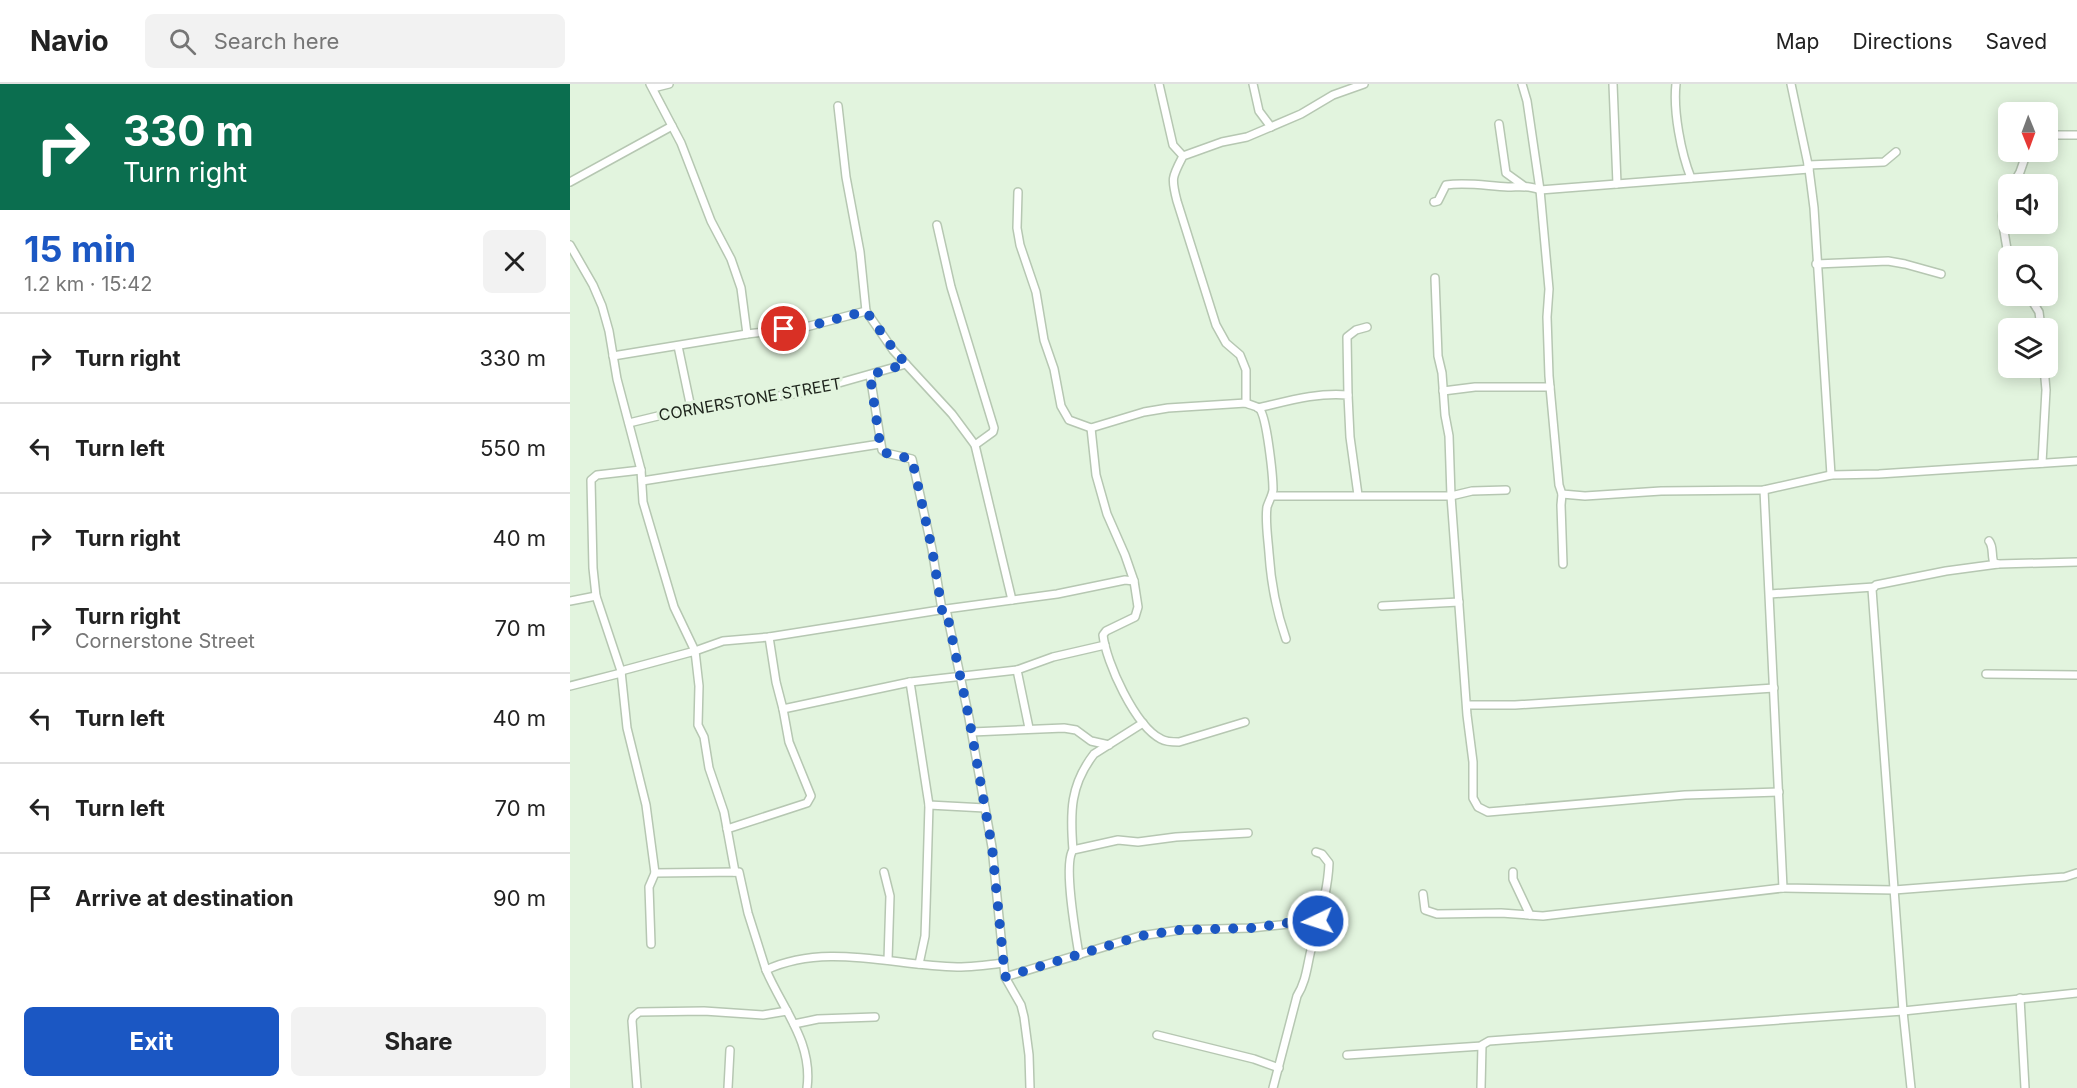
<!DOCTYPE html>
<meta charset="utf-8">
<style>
body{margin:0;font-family:Inter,sans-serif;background:#f2f2f2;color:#222;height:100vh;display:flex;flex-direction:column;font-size:22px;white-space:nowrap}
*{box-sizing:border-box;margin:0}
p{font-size:20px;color:#767676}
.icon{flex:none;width:33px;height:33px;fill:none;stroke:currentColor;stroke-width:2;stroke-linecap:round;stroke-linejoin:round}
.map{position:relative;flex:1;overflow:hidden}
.drawer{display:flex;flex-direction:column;background:#fff;width:570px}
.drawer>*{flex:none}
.banner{background:#0b6e4f;color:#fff;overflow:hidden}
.needle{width:39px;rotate:179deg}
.tools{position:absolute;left:1428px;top:18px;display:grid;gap:12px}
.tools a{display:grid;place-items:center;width:60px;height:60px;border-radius:9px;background:#fff;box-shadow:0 3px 15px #0003;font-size:30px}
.pin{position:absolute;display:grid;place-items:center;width:51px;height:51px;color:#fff;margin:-26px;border:3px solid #fff;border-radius:50%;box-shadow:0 2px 6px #0007}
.me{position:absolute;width:66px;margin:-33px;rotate:266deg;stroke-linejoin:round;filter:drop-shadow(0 0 4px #0008)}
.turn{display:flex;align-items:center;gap:21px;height:126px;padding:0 24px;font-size:27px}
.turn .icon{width:78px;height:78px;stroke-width:2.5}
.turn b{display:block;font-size:42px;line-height:51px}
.round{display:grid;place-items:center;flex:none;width:63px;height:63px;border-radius:9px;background:#f2f2f2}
.headline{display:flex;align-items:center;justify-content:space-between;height:102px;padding:0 24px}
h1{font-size:36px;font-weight:700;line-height:45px;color:#1b57c3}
.cta{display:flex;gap:12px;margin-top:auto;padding:12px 24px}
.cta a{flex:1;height:69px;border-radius:9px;background:#1b57c3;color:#fff;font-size:24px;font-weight:700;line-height:69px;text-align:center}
.cta a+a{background:#f2f2f2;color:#222}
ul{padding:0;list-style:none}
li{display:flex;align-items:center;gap:18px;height:90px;padding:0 24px;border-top:2px solid #e0e0e0}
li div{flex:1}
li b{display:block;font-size:22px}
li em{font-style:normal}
header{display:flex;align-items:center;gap:36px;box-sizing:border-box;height:84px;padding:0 30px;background:#fff;border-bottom:2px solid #e0e0e0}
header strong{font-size:28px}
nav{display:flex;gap:33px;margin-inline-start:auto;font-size:21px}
.search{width:420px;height:54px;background:#f2f2f2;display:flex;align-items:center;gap:15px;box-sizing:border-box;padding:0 21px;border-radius:9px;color:#767676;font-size:22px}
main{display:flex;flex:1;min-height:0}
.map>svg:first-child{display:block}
</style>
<header>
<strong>Navio</strong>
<div class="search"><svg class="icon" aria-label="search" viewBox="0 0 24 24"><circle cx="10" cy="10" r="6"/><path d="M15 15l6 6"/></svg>Search here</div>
<nav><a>Map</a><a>Directions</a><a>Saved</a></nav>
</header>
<main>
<section class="drawer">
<div class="banner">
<div class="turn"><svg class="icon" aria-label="right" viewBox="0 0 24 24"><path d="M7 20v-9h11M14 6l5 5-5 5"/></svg><div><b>330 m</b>Turn right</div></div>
</div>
<div class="headline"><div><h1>15 min</h1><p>1.2 km · 15:42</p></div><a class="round"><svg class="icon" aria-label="close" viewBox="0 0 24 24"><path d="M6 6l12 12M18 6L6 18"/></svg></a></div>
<ul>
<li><svg class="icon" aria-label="right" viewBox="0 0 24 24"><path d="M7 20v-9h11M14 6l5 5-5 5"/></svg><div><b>Turn right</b></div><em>330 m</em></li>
<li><svg class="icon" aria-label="left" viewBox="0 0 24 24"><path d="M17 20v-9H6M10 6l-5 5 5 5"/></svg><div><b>Turn left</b></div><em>550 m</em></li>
<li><svg class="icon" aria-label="right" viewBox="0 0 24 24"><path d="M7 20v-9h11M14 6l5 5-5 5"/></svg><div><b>Turn right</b></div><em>40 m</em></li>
<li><svg class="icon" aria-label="right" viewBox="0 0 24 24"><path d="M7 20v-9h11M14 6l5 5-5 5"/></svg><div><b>Turn right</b><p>Cornerstone Street</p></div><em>70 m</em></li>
<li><svg class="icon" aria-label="left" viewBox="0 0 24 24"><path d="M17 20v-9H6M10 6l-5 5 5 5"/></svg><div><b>Turn left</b></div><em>40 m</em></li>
<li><svg class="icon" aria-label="left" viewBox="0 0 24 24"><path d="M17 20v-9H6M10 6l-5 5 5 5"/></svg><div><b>Turn left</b></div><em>70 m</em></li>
<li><svg class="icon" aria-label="arrive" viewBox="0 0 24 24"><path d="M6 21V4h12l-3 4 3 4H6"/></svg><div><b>Arrive at destination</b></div><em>90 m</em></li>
</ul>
<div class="cta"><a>Exit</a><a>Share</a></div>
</section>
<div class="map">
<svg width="1507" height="1004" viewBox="0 0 1507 1004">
<rect width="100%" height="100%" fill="#e2f4de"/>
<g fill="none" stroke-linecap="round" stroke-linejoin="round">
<defs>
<g id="minor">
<path d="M80,0L111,59L141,137L161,175L171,204L177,250"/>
<path d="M589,0L603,61L613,72"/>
<path d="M683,0L689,27L701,43"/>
<path d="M952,0L957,17L970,106L979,205L977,233L979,292L989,401L992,410L1015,412L1091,407L1194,406L1261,391L1309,390L1507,377"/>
<path d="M1043,0L1047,100"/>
<path d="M1106,0C1103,27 1111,69 1121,94"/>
<path d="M1221,0L1239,85L1244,124L1261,391"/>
<path d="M83,4L99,0"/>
<path d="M268,22L276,93L290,168L296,227"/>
<path d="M929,40L936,89L954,102"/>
<path d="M1478,51H1507"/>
<path d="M1238,81L1314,78L1326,68"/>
<path d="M0,98L102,42"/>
<path d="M1443,100L1450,88L1457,68"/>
<path d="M448,108L447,144L450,161L466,208L474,256L484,285L491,322L499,336L521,344L574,328L598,324L676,319C680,321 686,322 689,324C697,332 703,393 703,406C702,412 699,417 697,423C695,437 698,455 699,469C701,500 706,526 716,555"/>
<path d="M1438,109C1427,130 1436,151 1438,173"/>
<path d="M864,118L868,117L876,101C897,98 917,102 938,103C949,103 959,101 970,106L1239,85"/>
<path d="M367,141L381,203L424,344L423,348L405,361"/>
<path d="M0,161L23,201L32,222L39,247L47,295L71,386L73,418L104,523L125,567L153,557L199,553L376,525L487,510L555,496L564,497"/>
<path d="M1246,180L1318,177L1335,180L1371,190"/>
<path d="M865,194L868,272L872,289L875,331L879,352L881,412L897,631L903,678V714L908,723L918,728L1115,711L1209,708"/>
<path d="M1459,212L1469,228L1471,244"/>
<path d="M108,262L121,324"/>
<path d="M43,272L177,250L236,243L296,227L323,266L382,330L405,361L442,516"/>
<path d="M300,291L312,366L316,369L342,375L362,465L372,526"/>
<path d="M873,307L905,303H980"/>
<path d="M778,311L777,253L786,246L797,243"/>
<path d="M676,319V286L670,271L656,259L646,241L607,117C601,94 602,93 613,72L652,58L677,53L731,30L763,11L794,0"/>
<path d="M688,324C718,317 748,308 778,311L780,353L788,411"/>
<path d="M59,339L121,324L237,308L336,280"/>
<path d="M521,344L526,391L537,430L555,471L564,497L568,523L565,533L536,547L533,551C536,578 565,642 591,655C596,658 603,658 609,658L675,638"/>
<path d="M1472,379L1476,306L1474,284"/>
<path d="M71,386L27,391L21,396L23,484L26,512L51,587L125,567L129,602L128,641L134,653L139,684L154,728L165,788"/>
<path d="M72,397L310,360"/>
<path d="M1194,406L1213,804L1324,806L1495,793L1507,789"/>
<path d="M992,410L991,421L993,480"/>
<path d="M702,412H881L902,407L936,406"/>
<path d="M1419,457C1424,463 1421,472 1424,479L1428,480L1507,478"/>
<path d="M1428,480L1376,487L1306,501L1302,505L1333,927L1507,909"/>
<path d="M1200,510L1304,503"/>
<path d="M0,517L26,512"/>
<path d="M812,522L889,518"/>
<path d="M376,525L399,634L422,763L435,893L451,921L454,933L459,971L460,1004"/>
<path d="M199,553L206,598L213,625L340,598"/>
<path d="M447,586L459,644"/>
<path d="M51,587L57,644L76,721L85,789L169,788L178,829L196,886"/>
<path d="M1416,590L1507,591"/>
<path d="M0,602L51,589"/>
<path d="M897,621H945L1204,604"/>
<path d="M402,648L494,644L506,646L521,657L539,661"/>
<path d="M359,721L415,724"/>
<path d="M157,745L237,719L241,712L219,658L213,625"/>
<path d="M503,766C500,728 500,701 524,670L573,639"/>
<path d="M314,788L320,812L318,876"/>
<path d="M943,788V795L960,831"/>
<path d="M853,810L855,826L867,830L931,829L973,832L1213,804"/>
<path d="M81,860L79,803L85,789"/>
<path d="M509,871C506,852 493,780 503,766L548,756L568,758L606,753L678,749"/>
<path d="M349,880L355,852L356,823L359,721L340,598L447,586L483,573L535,561"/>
<path d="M435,893L570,852L610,846L681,844L748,837"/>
<path d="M1450,914L1455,1004"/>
<path d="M224,940L248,935L305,933"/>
<path d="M587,951L684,975L709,984"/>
<path d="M777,971L912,962"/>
<path d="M67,1004L62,937L63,933L69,928L134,927L193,931L217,927"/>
<path d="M158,1004L160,966"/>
<path d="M237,1004C243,958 213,926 196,886C256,858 324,882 387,883C402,883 418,881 433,879"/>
<path d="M703,1004L727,912C737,896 737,880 742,862C749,834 758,807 759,779L752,770L746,768"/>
<path d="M911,1004L912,961L919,957L1333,927L1341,1004"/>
</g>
</defs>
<use href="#minor" stroke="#b6c7b2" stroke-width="10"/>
<use href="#minor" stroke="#fff" stroke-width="7"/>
</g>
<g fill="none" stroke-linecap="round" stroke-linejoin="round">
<path stroke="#1b57c3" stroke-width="10" stroke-dasharray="0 18" d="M214,245L236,243L296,227L324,266L336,280L300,291L310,360L312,366L316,369L342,375L362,465L372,526L376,525L399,634L422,763L435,893L570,852L610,846L681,844L716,839L748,837"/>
</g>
<g text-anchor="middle" stroke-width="6" stroke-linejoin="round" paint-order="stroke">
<g font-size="16" fill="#1d231b" stroke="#e2f4de">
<text transform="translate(180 315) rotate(-10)" y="6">CORNERSTONE STREET</text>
</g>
</g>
</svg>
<div class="tools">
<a><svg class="needle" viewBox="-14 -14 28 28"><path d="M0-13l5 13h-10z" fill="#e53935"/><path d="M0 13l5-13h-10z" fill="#767676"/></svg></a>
<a><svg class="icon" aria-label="sound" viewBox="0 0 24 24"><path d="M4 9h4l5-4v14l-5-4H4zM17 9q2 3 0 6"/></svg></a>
<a><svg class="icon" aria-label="search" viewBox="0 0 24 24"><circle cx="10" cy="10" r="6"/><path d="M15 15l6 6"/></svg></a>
<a><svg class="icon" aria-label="layers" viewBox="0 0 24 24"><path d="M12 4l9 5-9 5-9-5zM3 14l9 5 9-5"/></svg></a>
</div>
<div class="pin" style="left:214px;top:245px;background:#d93025"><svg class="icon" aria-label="arrive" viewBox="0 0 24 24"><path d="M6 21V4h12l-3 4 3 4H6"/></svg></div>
<svg class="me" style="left:748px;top:837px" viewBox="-20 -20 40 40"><circle r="17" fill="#1b57c3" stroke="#fff" stroke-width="3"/><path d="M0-11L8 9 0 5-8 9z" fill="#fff"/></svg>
</div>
</main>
